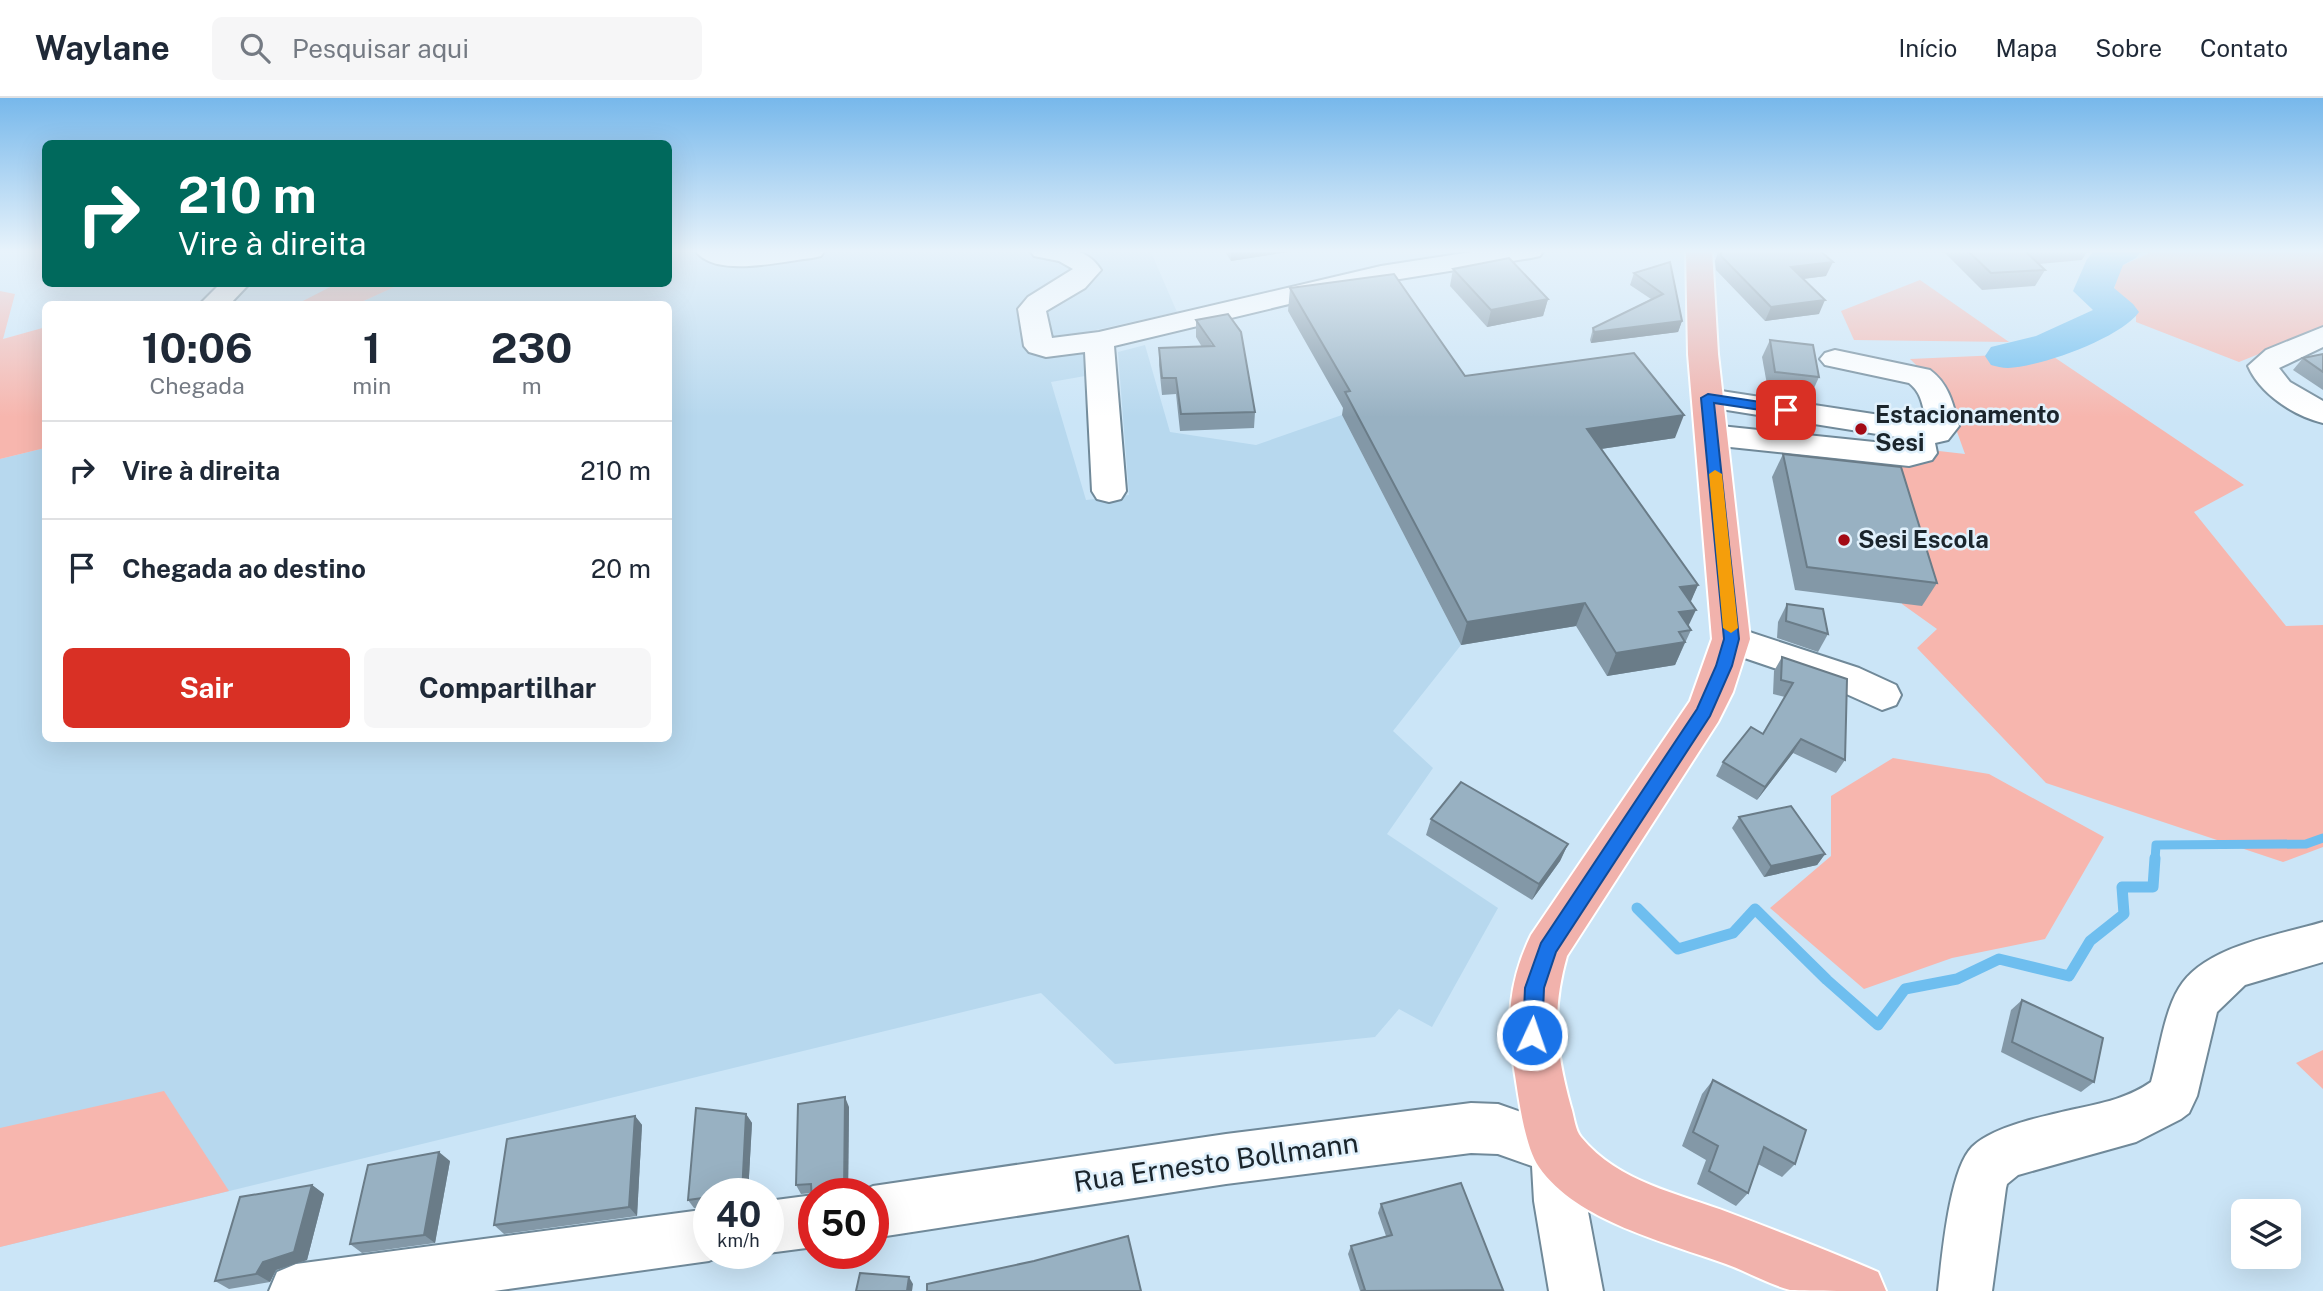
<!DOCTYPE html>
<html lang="pt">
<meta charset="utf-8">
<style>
body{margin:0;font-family:"Public Sans",sans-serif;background:#f6f6f7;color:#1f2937;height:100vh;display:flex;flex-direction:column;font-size:26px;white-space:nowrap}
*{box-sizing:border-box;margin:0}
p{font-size:23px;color:#747a83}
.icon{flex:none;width:38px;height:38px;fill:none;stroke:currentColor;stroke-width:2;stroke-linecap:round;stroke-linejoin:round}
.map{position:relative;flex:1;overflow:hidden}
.panel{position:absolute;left:42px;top:203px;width:630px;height:441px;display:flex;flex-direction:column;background:#fff;border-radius:10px;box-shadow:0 7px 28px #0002}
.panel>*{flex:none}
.hud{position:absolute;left:42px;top:42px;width:630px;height:147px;border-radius:10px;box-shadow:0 7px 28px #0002;background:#00695c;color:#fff;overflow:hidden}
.controls{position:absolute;left:2231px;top:1101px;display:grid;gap:14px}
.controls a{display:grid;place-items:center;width:70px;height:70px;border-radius:10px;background:#fff;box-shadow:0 7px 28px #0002;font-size:35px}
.speed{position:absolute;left:693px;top:1080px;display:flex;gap:14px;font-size:35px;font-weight:700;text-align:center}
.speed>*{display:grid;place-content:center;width:91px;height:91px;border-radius:50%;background:#fff;box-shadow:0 7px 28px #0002;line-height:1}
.speed small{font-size:18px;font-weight:400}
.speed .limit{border:10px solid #d22;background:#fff;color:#111}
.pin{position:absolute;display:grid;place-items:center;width:60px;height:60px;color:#fff;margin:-30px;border-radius:14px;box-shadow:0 4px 10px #0006}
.me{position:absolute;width:77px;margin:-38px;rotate:3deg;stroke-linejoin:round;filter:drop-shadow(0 0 5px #0008)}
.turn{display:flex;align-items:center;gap:24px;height:147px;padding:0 21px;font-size:32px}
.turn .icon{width:91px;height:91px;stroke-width:2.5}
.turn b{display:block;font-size:49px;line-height:60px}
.eta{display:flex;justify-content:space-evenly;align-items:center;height:119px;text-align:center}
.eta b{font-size:42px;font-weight:700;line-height:49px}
.action{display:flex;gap:14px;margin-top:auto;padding:14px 21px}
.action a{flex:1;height:80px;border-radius:10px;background:#d93025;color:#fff;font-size:28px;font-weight:700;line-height:80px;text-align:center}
.action a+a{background:#f6f6f7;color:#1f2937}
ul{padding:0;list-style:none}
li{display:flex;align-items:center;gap:21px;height:98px;padding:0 21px;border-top:2px solid #e0e1e3}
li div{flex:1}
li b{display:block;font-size:26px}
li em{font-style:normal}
header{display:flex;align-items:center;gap:42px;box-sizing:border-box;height:98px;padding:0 35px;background:#fff;border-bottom:2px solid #e0e1e3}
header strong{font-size:33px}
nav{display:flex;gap:38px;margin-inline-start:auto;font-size:24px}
.search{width:490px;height:63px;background:#f6f6f7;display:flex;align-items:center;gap:18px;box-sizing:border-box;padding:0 24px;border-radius:10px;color:#747a83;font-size:26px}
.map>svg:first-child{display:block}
</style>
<header>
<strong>Waylane</strong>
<div class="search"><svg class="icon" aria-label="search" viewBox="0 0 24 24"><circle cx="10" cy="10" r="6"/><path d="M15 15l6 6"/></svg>Pesquisar aqui</div>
<nav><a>Início</a><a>Mapa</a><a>Sobre</a><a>Contato</a></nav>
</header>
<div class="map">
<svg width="2323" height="1193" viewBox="0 0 2323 1193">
<rect width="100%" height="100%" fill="#cbe5f7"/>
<path fill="#b7d8ee" d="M669,152H1150L1177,214L1082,235L1102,275L1051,284L1086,402L1129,397L1118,254L1145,247L1170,334L1256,347L1342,317L1461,547L1393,633L1433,670L1387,736L1498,810L1432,929L1399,911L1375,939L1115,966L1041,895L0,1149V361L45,350L46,640H668V206H357L401,186H668Z"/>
<g fill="#f7b6ae">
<path d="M2156,152H2323V230L2239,264L2136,224V213L2113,197L2119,169Z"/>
<path d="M1920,182L2009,244L1854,242L1841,213Z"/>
<path d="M336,186H401L357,206H297Z"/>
<path d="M0,193L15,196L3,241L46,229L45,350L0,361Z"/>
<path d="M2048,255L2244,387L2194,414L2286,528L2323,527V749L2283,764L2046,685L1917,550L1937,531L1902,506L1900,392L1887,347L1965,356L1942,292L1910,261Z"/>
<path d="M1893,660L1989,676L2104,739L2045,841L1952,860L1864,891L1770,810L1831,758V698Z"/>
<path d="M2323,952V991L2296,965Z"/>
<path d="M164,993L229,1093L0,1149V1030Z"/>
</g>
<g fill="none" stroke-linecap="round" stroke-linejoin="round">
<path stroke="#6ebeef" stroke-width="9" d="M2155,762L2156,747L2306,746L2323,740"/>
<path stroke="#6ebeef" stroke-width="11" d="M1637,810L1678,851L1733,835L1755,811L1827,882L1878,927L1905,891L1957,881L1999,861L2069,878L2090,843L2124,816L2122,789H2153L2155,760"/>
<path fill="#6ebeef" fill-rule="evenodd" d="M2095,152H2142L2136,160L2123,167L2114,190L2133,206L2139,214C2121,240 2040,269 2008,270C2002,270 1996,268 1991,267L1985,258L1991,249L2036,238L2093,212L2073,193L2087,161Z"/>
<defs>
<g id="minor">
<path d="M695,152H825L821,158L812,160C782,163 714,181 695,152Z"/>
<path d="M1030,152C1056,150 1085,146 1101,172L1085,190L1046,213L1052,240L1099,234L1381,168L1484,152H1544L1540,158L1531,160L1381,184L1114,248L1126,393L1121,401L1109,404L1097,401L1092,393L1085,254L1046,259L1029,254L1024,248L1018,211L1028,199L1073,171L1059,163L1034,158Z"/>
<path d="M220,186H249L230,206H200Z"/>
<path d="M2323,229V249L2279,270L2290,284L2323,303V325C2294,318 2260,296 2248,268L2266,252Z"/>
<path d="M1835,252L1930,272C1949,286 1953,306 1959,328L1948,342L1935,345L1937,355L1932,362L1909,368L1711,347L1700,344L1695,337L1700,330L1711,327L1903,347L1902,340L1708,309L1697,307L1693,300L1697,293L1708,291L1926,324C1923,309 1922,295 1909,285L1825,267L1820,261L1825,255Z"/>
<path d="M1731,528L1859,570L1896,587L1901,597L1896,607L1882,612L1833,590L1718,551L1712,541L1718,531Z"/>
<path d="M2323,824V864L2245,887L2217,914L2197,998L2189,1015L2181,1021L2136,1044L2018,1077L2007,1086L2006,1090L1992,1193H1938C1942,1159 1949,1072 1972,1049C1992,1029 2040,1019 2066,1013C2097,1006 2125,1002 2151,984C2159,956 2164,914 2179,890C2204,848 2279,837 2323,824Z"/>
<path d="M1471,1005L1498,1006L1575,1033L1582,1051L1586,1103L1603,1193H1549L1534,1103L1532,1068L1498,1056L1471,1055L1226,1086L873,1140V1096H855L873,1088L1226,1036Z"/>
<path d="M814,1097V1149L768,1155H767L768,1103Z"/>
<path d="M709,1111V1155H728L709,1163L494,1193H269L277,1174L296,1166Z"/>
</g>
<path id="major" d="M1686,152H1712L1718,256L1750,541L1733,594L1718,624L1567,858C1551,914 1556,954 1571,1009C1574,1018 1575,1032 1581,1039C1619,1085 1678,1095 1730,1115C1780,1134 1829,1153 1878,1174L1886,1193C1863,1193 1810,1193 1790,1192C1768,1186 1748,1174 1726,1166C1668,1145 1576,1123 1539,1069C1525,1049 1519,1002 1515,977C1506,925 1508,885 1531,837L1690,603L1712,541L1688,256Z"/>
</defs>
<use href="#minor" stroke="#708999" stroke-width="4"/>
<use href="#major" stroke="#fff" stroke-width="4"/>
<use href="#minor" fill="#fff" fill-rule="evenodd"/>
<use href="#major" fill="#f1b2ac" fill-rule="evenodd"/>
</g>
<g fill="#8398a7">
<path d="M1224,152H1301L1231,163Z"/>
<path d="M1719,152H1819L1826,178L1804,181L1819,216L1765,223L1716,172L1715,163Z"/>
<path d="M1942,152H2088L2082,162L2039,166L2045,172L2035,188L1982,192Z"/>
<path d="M1670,164L1682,223L1678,234L1591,245L1590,242L1593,230L1651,201L1630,187L1634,175Z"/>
<path d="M1453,171L1548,201L1543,218L1487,229L1450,188Z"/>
<path d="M1290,190L1465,278L1675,340L1601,351L1698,487L1690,504L1688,528L1691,532L1675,567L1607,578L1576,528L1461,547L1342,317L1343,310L1288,213Z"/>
<path d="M1196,222L1255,314L1254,330L1180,333L1176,296L1162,297L1159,267V250L1202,249L1196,239Z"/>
<path d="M1770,242L1819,279L1811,297L1768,292L1762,259Z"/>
<path d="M2323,256V292L2293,272L2303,260Z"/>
<path d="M1783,356L1937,485L1922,508L1795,492L1772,379Z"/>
<path d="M1787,506L1828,536L1818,554L1777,540L1778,524Z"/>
<path d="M1782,559L1845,662L1836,675L1793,655L1757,702L1716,678L1723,664L1763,636L1785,599L1773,596L1774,573Z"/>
<path d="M1739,719L1825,756L1817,767L1764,779L1732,730Z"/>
<path d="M1431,721L1568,746L1560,763L1532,802L1426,737Z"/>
<path d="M2022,902L2094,984L2081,994L2001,954L2011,912Z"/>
<path d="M1713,982L1795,1066L1782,1079L1758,1066L1748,1095L1736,1108L1697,1086L1706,1062L1682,1048L1702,996Z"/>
<path d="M849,1009L848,1096H814V1107L812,1104L811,1095L801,1096L796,1087Z"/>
<path d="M746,1016L752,1025L748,1096H709V1109L694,1110L688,1102Z"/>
<path d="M635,1018L642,1027L637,1118L504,1136L494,1127Z"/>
<path d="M450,1063L435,1145L362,1155L350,1146Z"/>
<path d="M312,1087L324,1096L307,1162L276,1172L270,1184L229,1191L215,1183Z"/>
<path d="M1381,1106L1503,1193H1360L1348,1156L1351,1148L1386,1138L1378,1115Z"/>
</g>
<g fill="#6a7c88">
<path d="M1231,152H1301L1231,163Z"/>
<path d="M1833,164L1826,178L1785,183L1791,169Z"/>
<path d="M1548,201L1543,218L1487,229L1491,212Z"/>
<path d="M1825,202L1819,216L1765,223L1771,209Z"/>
<path d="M1682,223L1678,234L1591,245L1594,234Z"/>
<path d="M1684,317L1675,340L1580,354L1587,331Z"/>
<path d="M1698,487L1688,510L1680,489Z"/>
<path d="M1585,505L1576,528L1461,547L1467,524Z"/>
<path d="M1696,512L1686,533L1679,514Z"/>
<path d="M1685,544L1675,567L1607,578L1616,555Z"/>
<path d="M1801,641L1793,655L1757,702L1765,689Z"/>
<path d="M1568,746L1560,763L1532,802L1539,786Z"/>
<path d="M1825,756L1817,767L1764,779L1771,768Z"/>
<path d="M845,999L849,1009L848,1096H844Z"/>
<path d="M746,1016L752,1025L748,1096H742Z"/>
<path d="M635,1018L642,1027L637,1118L629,1109Z"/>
<path d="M439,1054L450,1063L435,1145L424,1137Z"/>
<path d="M312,1087L324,1096L307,1162L276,1172L270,1184L256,1176L263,1164Z"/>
<path d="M909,1179L913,1186L912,1193H907Z"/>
</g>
<g fill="#98b1c2" stroke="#6a7c88" stroke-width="2">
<path d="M1721,152H1819L1833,164L1791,169L1825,202L1771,209L1721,158Z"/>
<path d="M1967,152H2030H2024L2045,172L1991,175Z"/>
<path d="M1509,160L1548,201L1491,212L1453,171Z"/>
<path d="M1670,164L1682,223L1594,234L1593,230L1663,196L1634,175Z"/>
<path d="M1394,176L1465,278L1634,255L1684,317L1587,331L1698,487L1680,489L1696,512L1679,514L1691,532L1679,534L1685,544L1616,555L1585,505L1467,524L1345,294L1350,293L1290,190Z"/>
<path d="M1228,216L1241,234L1255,314L1181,316L1176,280H1162L1159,250L1214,248L1196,222Z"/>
<path d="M1770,242L1813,247L1819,279L1775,274Z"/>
<path d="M2323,256V274L2303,260Z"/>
<path d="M1783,356L1901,369L1937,485L1807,469Z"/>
<path d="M1787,506L1823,511L1828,536L1786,523Z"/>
<path d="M1782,559L1847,581L1845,662L1801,641L1765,689L1723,664L1751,629L1763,636L1793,585L1781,582Z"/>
<path d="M1461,684L1568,746L1539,786L1431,721Z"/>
<path d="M1791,708L1825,756L1771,768L1739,719Z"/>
<path d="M2022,902L2103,940L2094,984L2012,944Z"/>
<path d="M1713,982L1806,1032L1795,1066L1764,1049L1748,1095L1709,1073L1718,1048L1693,1034Z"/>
<path d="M845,999L844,1096H814V1104H812L811,1086L796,1087L798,1006Z"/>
<path d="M696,1010L746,1016L742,1096H709V1103L705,1104L702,1100L688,1102Z"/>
<path d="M635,1018L629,1109L494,1127L507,1041Z"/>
<path d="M439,1054L424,1137L350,1146L368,1067Z"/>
<path d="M1461,1085L1503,1192L1361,1193L1365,1192L1351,1148L1392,1137L1381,1106Z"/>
<path d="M312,1087L294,1154L263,1164L256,1176L215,1183L240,1099Z"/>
<path d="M1128,1138L1141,1193H927V1186L1034,1163Z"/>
<path d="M860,1175L909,1179L907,1193H856Z"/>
</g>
<linearGradient id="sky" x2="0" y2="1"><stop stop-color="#77b8eb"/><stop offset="0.48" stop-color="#e8f3fb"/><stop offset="1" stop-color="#e8f3fb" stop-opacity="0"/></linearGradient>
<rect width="2323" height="319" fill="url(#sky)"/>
<path fill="#1a73e8" stroke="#114b97" stroke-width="2" d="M1708,296L1786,308L1792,312L1786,316L1714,305L1739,541L1732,568L1710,618L1556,854L1544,890L1542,937L1539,944L1532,946L1526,944L1523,937L1525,890L1541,845L1697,611L1716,568L1724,541L1701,300Z"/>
<path fill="#f59e0b" d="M1715,372L1722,376L1738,530L1731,535L1723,530L1709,376Z"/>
<g fill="#a30a15" stroke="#e1f1fc" stroke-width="2.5">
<circle cx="1861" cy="331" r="7"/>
<circle cx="1844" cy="442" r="7"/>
</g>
<g text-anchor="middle" stroke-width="5" stroke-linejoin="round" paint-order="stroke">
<g font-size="24" font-weight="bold" fill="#1b252c" stroke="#e1f1fc" text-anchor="start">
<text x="1875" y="325">Estacionamento<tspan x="1875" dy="28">Sesi</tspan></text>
<text x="1858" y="450">Sesi Escola</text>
</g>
<g font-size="28" fill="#1b252c" stroke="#e1f1fc">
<text transform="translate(1216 1064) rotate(-8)" y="10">Rua Ernesto Bollmann</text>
</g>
</g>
</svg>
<div class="controls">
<a><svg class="icon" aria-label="layers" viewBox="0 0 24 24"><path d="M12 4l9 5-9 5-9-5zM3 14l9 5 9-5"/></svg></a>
</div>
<div class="speed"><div>40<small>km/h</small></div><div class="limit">50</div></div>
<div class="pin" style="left:1786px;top:312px;background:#d93025"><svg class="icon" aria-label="arrive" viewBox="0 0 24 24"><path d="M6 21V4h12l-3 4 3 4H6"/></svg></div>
<svg class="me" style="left:1532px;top:937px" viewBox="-20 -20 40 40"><circle r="17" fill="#1a73e8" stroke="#fff" stroke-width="3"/><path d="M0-11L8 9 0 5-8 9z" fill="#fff"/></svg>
<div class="hud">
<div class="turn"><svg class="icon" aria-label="right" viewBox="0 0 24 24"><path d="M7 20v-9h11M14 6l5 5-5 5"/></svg><div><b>210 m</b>Vire à direita</div></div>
</div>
<section class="panel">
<div class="eta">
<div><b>10:06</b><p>Chegada</p></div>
<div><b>1</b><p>min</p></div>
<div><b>230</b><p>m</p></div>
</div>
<ul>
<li><svg class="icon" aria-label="right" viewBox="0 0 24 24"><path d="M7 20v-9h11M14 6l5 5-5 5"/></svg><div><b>Vire à direita</b></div><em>210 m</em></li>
<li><svg class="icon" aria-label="arrive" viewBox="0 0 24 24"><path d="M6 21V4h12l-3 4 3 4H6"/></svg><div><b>Chegada ao destino</b></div><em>20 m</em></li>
</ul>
<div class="action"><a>Sair</a><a>Compartilhar</a></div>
</section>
</div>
